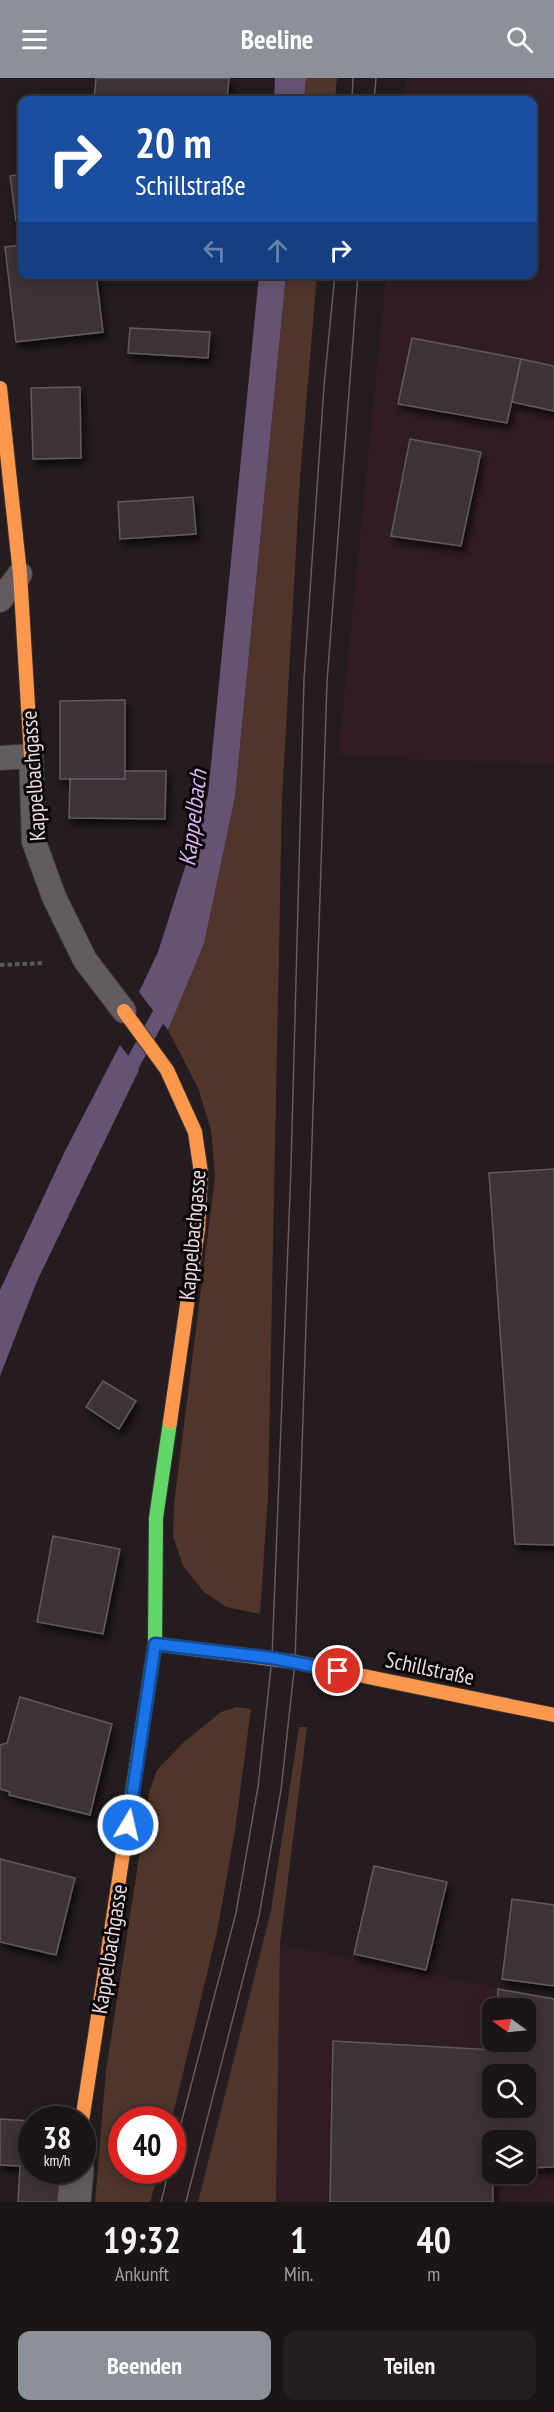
<!DOCTYPE html>
<html lang="de">
<meta charset="utf-8">
<style>
body{margin:0;font-family:"PT Sans Narrow",sans-serif;background:#241e1f;color:#f1f3f6;height:100vh;display:flex;flex-direction:column;font-size:22px;white-space:nowrap}
*{box-sizing:border-box;margin:0}
p{font-size:20px;color:#a09fa1}
.icon{flex:none;width:33px;height:33px;fill:none;stroke:currentColor;stroke-width:2;stroke-linecap:round;stroke-linejoin:round}
.map{position:relative;height:2124px;overflow:hidden}
.panel{display:flex;flex-direction:column;background:#1b1516;flex:1}
.panel>*{flex:none}
.hud{position:absolute;left:18px;top:18px;width:519px;height:183px;border-radius:12px;box-shadow:0 3px 15px #0003,0 0 0 2px #393435;background:#1a4fa0;color:#fff;overflow:hidden}
.needle{width:39px;rotate:285deg}
.tools{position:absolute;left:482px;top:1920px;display:grid;gap:12px}
.tools a{display:grid;place-items:center;width:54px;height:54px;border-radius:12px;background:#1b1516;box-shadow:0 3px 15px #0003,0 0 0 2px #393435;font-size:30px}
.speed{position:absolute;left:18px;top:2028px;display:flex;gap:12px;font-size:30px;font-weight:700;text-align:center}
.speed>*{display:grid;place-content:center;width:78px;height:78px;border-radius:50%;background:#1b1516;box-shadow:0 3px 15px #0003,0 0 0 2px #393435;line-height:1}
.speed small{font-size:15px;font-weight:400}
.speed .limit{border:9px solid #d22;background:#fff;color:#111}
.pin{position:absolute;display:grid;place-items:center;width:51px;height:51px;color:#fff;margin:-26px;border:3px solid #fff;border-radius:50%;box-shadow:0 2px 6px #0007}
.me{position:absolute;width:66px;margin:-33px;rotate:9deg;stroke-linejoin:round;filter:drop-shadow(0 0 4px #0008)}
.turn{display:flex;align-items:center;gap:21px;height:126px;padding:0 18px;font-size:27px}
.turn .icon{width:78px;height:78px;stroke-width:2.5}
.turn b{display:block;font-size:42px;line-height:51px}
.lanes{display:flex;align-items:center;height:57px;padding:0 18px;background:#0003;justify-content:center;gap:30px;direction:ltr}
.lanes .off{opacity:.35}
.eta{display:flex;justify-content:space-evenly;align-items:center;height:102px;text-align:center}
.eta b{font-size:36px;font-weight:600;line-height:42px}
.action{display:flex;gap:12px;margin-top:auto;padding:12px 18px}
.action a{flex:1;height:69px;border-radius:12px;background:#8c9099;color:#fff;font-size:24px;font-weight:600;line-height:69px;text-align:center}
.action a+a{background:#241e1f;color:#f1f3f6}
header{display:flex;justify-content:space-between;align-items:center;height:78px;padding:0 18px;background:#8c9099;color:#fff;font-size:27px;font-weight:600}
.map>svg:first-child{display:block}
</style>
<header><svg class="icon" aria-label="menu" viewBox="0 0 24 24"><path d="M4 6h16M4 12h16M4 18h16"/></svg>Beeline<svg class="icon" aria-label="search" viewBox="0 0 24 24"><circle cx="10" cy="10" r="6"/><path d="M15 15l6 6"/></svg></header>
<div class="map">
<svg width="554" height="2124" viewBox="0 0 554 2124">
<defs>
<filter id="shadow"><feDropShadow dx="3.5" dy="6" stdDeviation="3" flood-color="#0009"/></filter>
</defs>
<rect width="100%" height="100%" fill="#241c1e"/>
<g fill="#301d23" fill-rule="evenodd">
<path d="M406,0H554V687L338,678L386,197L532,196V22H404Z"/>
<path d="M280,1866L554,1921V2124H276ZM492,1930H525V1964H492ZM492,1996H525V2030H492ZM492,2062H525V2096H492Z"/>
</g>
<g fill="#4f352a">
<path d="M306,0H337L335,22H304Z"/>
<path d="M286,197H317L300,400L282,721L268,1417L260,1536L226,1529L204,1514L183,1488L173,1458L174,1426L215,1099L211,1052L198,1010L168,952L204,866L235,719Z"/>
<path d="M236,1629L251,1631L235,1753L217,1854L172,2041L122,2042V2092L159,2093L150,2124H95L106,1992L149,1715L157,1692L183,1665L221,1634Z"/>
<path d="M299,1649H307L280,1866L276,2124H198L271,1832Z"/>
</g>
<g fill="#665374">
<path d="M275,0H306L304,22H274Z"/>
<path d="M259,197H286L235,719L204,866L168,952L139,914L158,874L208,717Z"/>
<path d="M120,967L139,992L37,1203L0,1298V1212L65,1073Z"/>
</g>
<g fill="none" stroke-linecap="round" stroke-linejoin="round">
<path stroke="#665374" stroke-width="15" d="M123,1003L168,921"/>
</g>
<g fill="#3d3339" stroke="#605a5d" stroke-width="1.5" fill-rule="evenodd" filter="url(#shadow)">
<path d="M96,0H229L227,22H94Z"/>
<path d="M22,96V142L16,143L10,98Z"/>
<path d="M22,167V196H96L103,254L16,264L5,169Z"/>
<path d="M130,250L210,254L208,280L128,275Z"/>
<path d="M412,260L521,281L507,345L398,326Z"/>
<path d="M521,281L554,288V333L512,324Z"/>
<path d="M80,309L81,380L33,381L31,310Z"/>
<path d="M410,361L481,374L461,468L391,458Z"/>
<path d="M193,419L196,456L120,461L118,424Z"/>
<path d="M125,622V701H60V623Z"/>
<path d="M125,693H166L165,741L69,740L70,701H125Z"/>
<path d="M554,1091V1467L515,1466L489,1095Z"/>
<path d="M103,1303L136,1323L119,1351L86,1329Z"/>
<path d="M53,1458L120,1471L103,1556L37,1544Z"/>
<path d="M20,1619L112,1646L90,1737L9,1717L10,1714L0,1711V1667L7,1665Z"/>
<path d="M0,1781L75,1800L56,1877L0,1864Z"/>
<path d="M374,1788L447,1804L426,1892L354,1876Z"/>
<path d="M512,1821L554,1827V1908L502,1901Z"/>
<path d="M498,1911L554,1921V2089L525,2090V2062H492L493,2124H330L333,1963L495,1972V1964H525V1930H497ZM492,1996H525V2030H492Z"/>
<path d="M0,2041L32,2043V2092H67L65,2124H18L20,2088L0,2087Z"/>
</g>
<g fill="none" stroke-linecap="round" stroke-linejoin="round">
<defs>
<g id="lane">
<path d="M0,522L20,496"/>
<path d="M0,680L31,678L34,764L54,819L85,882L124,933"/>
</g>
<path id="street" d="M74,2124L77,2092"/>
<path id="fast" d="M131,1723L155,1566L156,1440L170,1344"/>
<g id="slow">
<path d="M0,310L20,496L31,678"/>
<path d="M124,933L167,992L195,1054L201,1095L198,1151L170,1344"/>
<path d="M155,1566L295,1584L554,1637"/>
<path d="M82,2043L131,1723"/>
</g>
</defs>
<use href="#lane" stroke="#3b3637" stroke-width="26"/>
<use href="#street" stroke="#3b3637" stroke-width="35"/>
<use href="#fast" stroke="#3b3637" stroke-width="16"/>
<use href="#slow" stroke="#3b3637" stroke-width="16"/>
<path stroke="#5c5759" stroke-width="4" stroke-dasharray="4.5 3" stroke-linecap="butt" d="M0,887L44,885"/>
<use href="#lane" stroke="#635c5e" stroke-width="24"/>
<use href="#street" stroke="#635c5e" stroke-width="33"/>
<use href="#fast" stroke="#63d668" stroke-width="14"/>
<use href="#slow" stroke="#ff974d" stroke-width="14"/>
<g stroke="#635d5f" stroke-width="1.5">
<path d="M352,22L353,0"/>
<path d="M374,22L376,0"/>
<path d="M172,2080L236,1835L258,1709L272,1580L291,1089L304,601L324,308L335,196"/>
<path d="M161,2124L169,2092"/>
<path d="M186,2124L259,1838L281,1712L295,1584L327,604L358,196"/>
</g>
</g>
<g fill="none" stroke-linecap="round" stroke-linejoin="round">
<defs>
<path id="route" d="M128,1747L155,1566L272,1580L338,1593"/>
</defs>
<use href="#route" stroke="#114b97" stroke-width="15"/>
<use href="#route" stroke="#1a73e8" stroke-width="10"/>
</g>
<g text-anchor="middle" stroke-width="6" stroke-linejoin="round" paint-order="stroke">
<g font-size="22" fill="#e6dcdf" stroke="#0b0507">
<text transform="translate(33 698) rotate(-94)" y="8">Kappelbachgasse</text>
<text transform="translate(192 1157) rotate(-85)" y="8">Kappelbachgasse</text>
<text transform="translate(430 1590) rotate(12)" y="8">Schillstraße</text>
<text transform="translate(109 1871) rotate(-81)" y="8">Kappelbachgasse</text>
</g>
<g font-size="24" font-style="italic" fill="#d7b4f1" stroke="#0b0507">
<text transform="translate(193 740) rotate(-83)" y="8">Kappelbach</text>
</g>
</g>
</svg>
<div class="tools">
<a><svg class="needle" viewBox="-14 -14 28 28"><path d="M0-13l5 13h-10z" fill="#e53935"/><path d="M0 13l5-13h-10z" fill="#a09fa1"/></svg></a>
<a><svg class="icon" aria-label="search" viewBox="0 0 24 24"><circle cx="10" cy="10" r="6"/><path d="M15 15l6 6"/></svg></a>
<a><svg class="icon" aria-label="layers" viewBox="0 0 24 24"><path d="M12 4l9 5-9 5-9-5zM3 14l9 5 9-5"/></svg></a>
</div>
<div class="speed"><div>38<small>km/h</small></div><div class="limit">40</div></div>
<div class="pin" style="left:338px;top:1593px;background:#d93025"><svg class="icon" aria-label="arrive" viewBox="0 0 24 24"><path d="M6 21V4h12l-3 4 3 4H6"/></svg></div>
<svg class="me" style="left:128px;top:1747px" viewBox="-20 -20 40 40"><circle r="17" fill="#1a73e8" stroke="#fff" stroke-width="3"/><path d="M0-11L8 9 0 5-8 9z" fill="#fff"/></svg>
<div class="hud">
<div class="turn"><svg class="icon" aria-label="right" viewBox="0 0 24 24"><path d="M7 20v-9h11M14 6l5 5-5 5"/></svg><div><b>20 m</b>Schillstraße</div></div>
<div class="lanes"><svg class="icon off" aria-label="left" viewBox="0 0 24 24"><path d="M17 20v-9H6M10 6l-5 5 5 5"/></svg><svg class="icon off" aria-label="ahead" viewBox="0 0 24 24"><path d="M12 20V5M6 11l6-6 6 6"/></svg><svg class="icon" aria-label="right" viewBox="0 0 24 24"><path d="M7 20v-9h11M14 6l5 5-5 5"/></svg></div>
</div>
</div>
<section class="panel">
<div class="eta">
<div><b>19:32</b><p>Ankunft</p></div>
<div><b>1</b><p>Min.</p></div>
<div><b>40</b><p>m</p></div>
</div>
<div class="action"><a>Beenden</a><a>Teilen</a></div>
</section>
